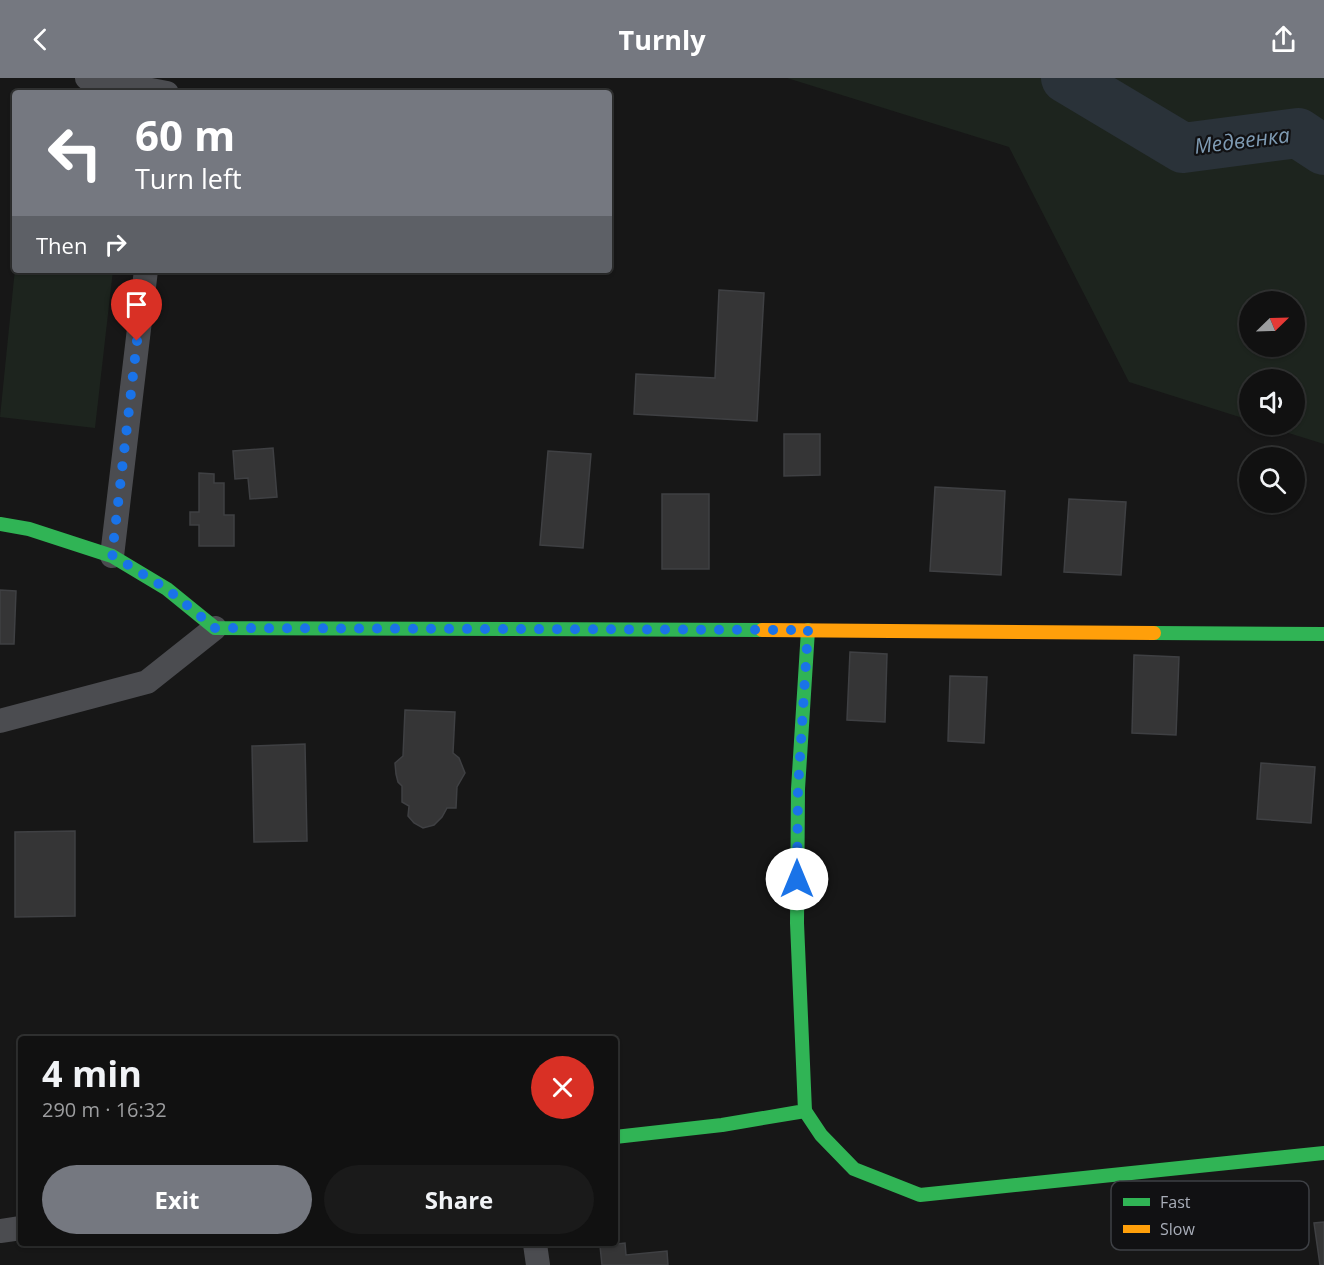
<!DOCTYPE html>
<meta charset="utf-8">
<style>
body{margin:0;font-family:"Open Sans",sans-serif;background:#1a1a1a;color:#f1f3f6;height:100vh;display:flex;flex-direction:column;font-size:22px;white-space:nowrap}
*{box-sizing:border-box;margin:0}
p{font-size:20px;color:#9c9d9f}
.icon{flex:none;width:33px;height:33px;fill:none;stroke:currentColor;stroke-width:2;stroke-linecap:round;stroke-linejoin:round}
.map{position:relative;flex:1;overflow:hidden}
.sheet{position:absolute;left:18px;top:958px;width:600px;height:210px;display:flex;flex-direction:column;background:#111;border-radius:6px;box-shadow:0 2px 4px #0004,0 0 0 2px #303131}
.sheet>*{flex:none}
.hud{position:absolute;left:12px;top:12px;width:600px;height:183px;border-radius:6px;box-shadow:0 2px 4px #0004,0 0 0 2px #303131;background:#757880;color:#fff;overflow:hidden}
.needle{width:39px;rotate:67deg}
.tools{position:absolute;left:1239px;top:213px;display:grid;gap:12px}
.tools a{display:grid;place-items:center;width:66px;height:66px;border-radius:50%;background:#111;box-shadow:0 2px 4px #0004,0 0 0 2px #303131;font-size:30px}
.pin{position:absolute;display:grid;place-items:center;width:51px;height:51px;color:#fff;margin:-62px -26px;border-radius:50% 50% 50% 0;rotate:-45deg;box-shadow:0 0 6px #0007}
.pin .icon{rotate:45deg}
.me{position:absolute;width:66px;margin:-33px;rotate:0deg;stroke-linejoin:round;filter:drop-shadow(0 0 4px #0008)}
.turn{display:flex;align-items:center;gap:21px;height:126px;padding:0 24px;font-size:27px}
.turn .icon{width:78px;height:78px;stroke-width:2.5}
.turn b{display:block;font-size:42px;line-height:51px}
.then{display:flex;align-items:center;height:57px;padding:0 24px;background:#0003;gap:12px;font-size:22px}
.round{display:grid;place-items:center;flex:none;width:63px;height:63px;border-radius:32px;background:#1a1a1a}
.summary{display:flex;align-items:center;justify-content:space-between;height:102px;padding:0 24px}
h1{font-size:36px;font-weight:700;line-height:45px}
.primary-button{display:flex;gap:12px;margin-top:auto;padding:12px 24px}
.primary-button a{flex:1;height:69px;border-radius:36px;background:#757880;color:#fff;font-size:24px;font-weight:700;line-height:69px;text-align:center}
.primary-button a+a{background:#1a1a1a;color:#f1f3f6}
header{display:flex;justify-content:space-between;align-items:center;height:78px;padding:0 24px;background:#757880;color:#fff;font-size:27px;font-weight:700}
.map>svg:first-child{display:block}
</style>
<header><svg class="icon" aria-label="back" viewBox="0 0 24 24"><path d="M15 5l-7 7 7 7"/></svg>Turnly<svg class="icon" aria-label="share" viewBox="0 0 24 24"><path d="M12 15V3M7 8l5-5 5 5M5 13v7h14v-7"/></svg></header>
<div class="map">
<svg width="1324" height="1187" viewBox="0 0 1324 1187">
<rect width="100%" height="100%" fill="#171717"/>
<g fill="#1d241e" fill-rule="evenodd">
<path d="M787,0H1324V366L1263,347L1294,346V302H1250L1249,342L1129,304L1009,69ZM1250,224H1294V268H1250Z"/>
<path d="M15,191L113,192L95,350L0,339Z"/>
</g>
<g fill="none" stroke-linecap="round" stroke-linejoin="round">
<path stroke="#2a3239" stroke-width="50" d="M1066,0L1183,70L1298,55L1324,72"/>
</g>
<g fill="#353536" stroke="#3f4043" stroke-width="1.5">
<path d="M719,212L764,215L757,343L634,336L636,296L715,300Z"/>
<path d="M784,356H820V397L784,398Z"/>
<path d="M273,370L277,419L250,421L248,400L235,401L233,373Z"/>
<path d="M548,373L591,376L583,470L540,467Z"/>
<path d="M199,395L214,396V405H224V437H234V468H199V447H190V434H199Z"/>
<path d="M935,409L1005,413L1001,497L930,493Z"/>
<rect x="662" y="416" width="47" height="75"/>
<path d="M1069,421L1126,424L1121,497L1064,494Z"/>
<path d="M0,512L16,513L14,566H0Z"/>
<path d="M850,574L887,576L885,644L847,642Z"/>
<path d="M1134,577L1179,579L1176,657L1132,655Z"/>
<path d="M950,598L987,599L984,665L948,663Z"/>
<path d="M405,632L455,634L453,675L459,680L465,695L457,709L456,730H447L442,739L434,747L423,750L414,745L408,738L409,728L402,724V708L398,704L396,696L395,685L403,678Z"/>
<path d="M305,666L307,763L254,764L252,668Z"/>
<path d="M1261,685L1315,689L1311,745L1257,741Z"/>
<path d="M75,753V838L15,839V754Z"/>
<path d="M1324,1144V1187H1320L1314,1145Z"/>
<path d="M625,1165L626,1177L667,1173L668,1187H602L600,1168Z"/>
</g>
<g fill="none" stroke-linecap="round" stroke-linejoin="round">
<g stroke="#4b4c50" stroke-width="24">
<path d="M87,0L167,15"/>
<path d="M112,478L146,192"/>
<path d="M0,643L147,604L215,550"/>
<path d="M0,1153L21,1150"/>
<path d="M535,1166L538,1187"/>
</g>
<g stroke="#30b455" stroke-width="14">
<path d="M0,446L29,451L112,478L167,511L215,550L762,552"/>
<path d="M1154,555L1324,556"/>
<path d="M805,1033L821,1057L854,1091L920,1117L1324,1075"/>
<path d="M615,1059L722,1047L805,1033L797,845L798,711L808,552"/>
</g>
<path stroke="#ff9f0a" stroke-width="14" d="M762,552L1154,555"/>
</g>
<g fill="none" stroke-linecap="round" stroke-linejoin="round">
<path stroke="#1a73e8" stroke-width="10" stroke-dasharray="0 18" d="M137,263L112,477L167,511L215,550L808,552L798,711L797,801"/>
</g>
<g text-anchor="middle" stroke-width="4.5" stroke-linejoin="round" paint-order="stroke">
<g font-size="21" font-style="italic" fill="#7f9bb3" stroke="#111113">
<text transform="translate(1242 63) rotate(-7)" y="7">Медвенка</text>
</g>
</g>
<rect x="1111" y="1103" width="198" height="69" rx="9" fill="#111113" stroke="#3e4045" stroke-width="1.5"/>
<rect x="1123" y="1120" width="27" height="8" fill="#30b455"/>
<rect x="1123" y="1147" width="27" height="8" fill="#ff9f0a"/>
<g font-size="16" fill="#a8adb8">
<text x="1160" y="1130">Fast</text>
<text x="1160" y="1157">Slow</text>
</g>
</svg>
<div class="tools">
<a><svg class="needle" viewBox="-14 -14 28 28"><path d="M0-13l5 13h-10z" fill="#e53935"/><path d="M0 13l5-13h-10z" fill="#9c9d9f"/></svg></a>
<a><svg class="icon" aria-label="sound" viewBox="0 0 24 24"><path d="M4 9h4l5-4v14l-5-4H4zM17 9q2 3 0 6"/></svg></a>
<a><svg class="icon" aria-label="search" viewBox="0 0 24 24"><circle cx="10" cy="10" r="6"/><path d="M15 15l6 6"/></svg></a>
</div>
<div class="pin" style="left:137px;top:263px;background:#d93025"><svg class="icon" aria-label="arrive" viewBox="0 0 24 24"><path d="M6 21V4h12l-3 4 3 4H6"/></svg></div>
<svg class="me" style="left:797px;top:801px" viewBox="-20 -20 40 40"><circle r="19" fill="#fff"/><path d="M0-13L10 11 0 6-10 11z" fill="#1a73e8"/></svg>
<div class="hud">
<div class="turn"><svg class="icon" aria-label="left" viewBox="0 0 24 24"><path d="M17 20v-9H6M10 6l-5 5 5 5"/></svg><div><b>60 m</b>Turn left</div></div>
<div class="then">Then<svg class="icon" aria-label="right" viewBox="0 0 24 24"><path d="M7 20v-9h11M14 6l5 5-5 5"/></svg></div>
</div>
<section class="sheet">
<div class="summary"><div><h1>4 min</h1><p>290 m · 16:32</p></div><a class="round" style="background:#d93025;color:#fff"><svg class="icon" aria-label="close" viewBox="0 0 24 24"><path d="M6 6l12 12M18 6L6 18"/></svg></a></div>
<div class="primary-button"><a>Exit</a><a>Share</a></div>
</section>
</div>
